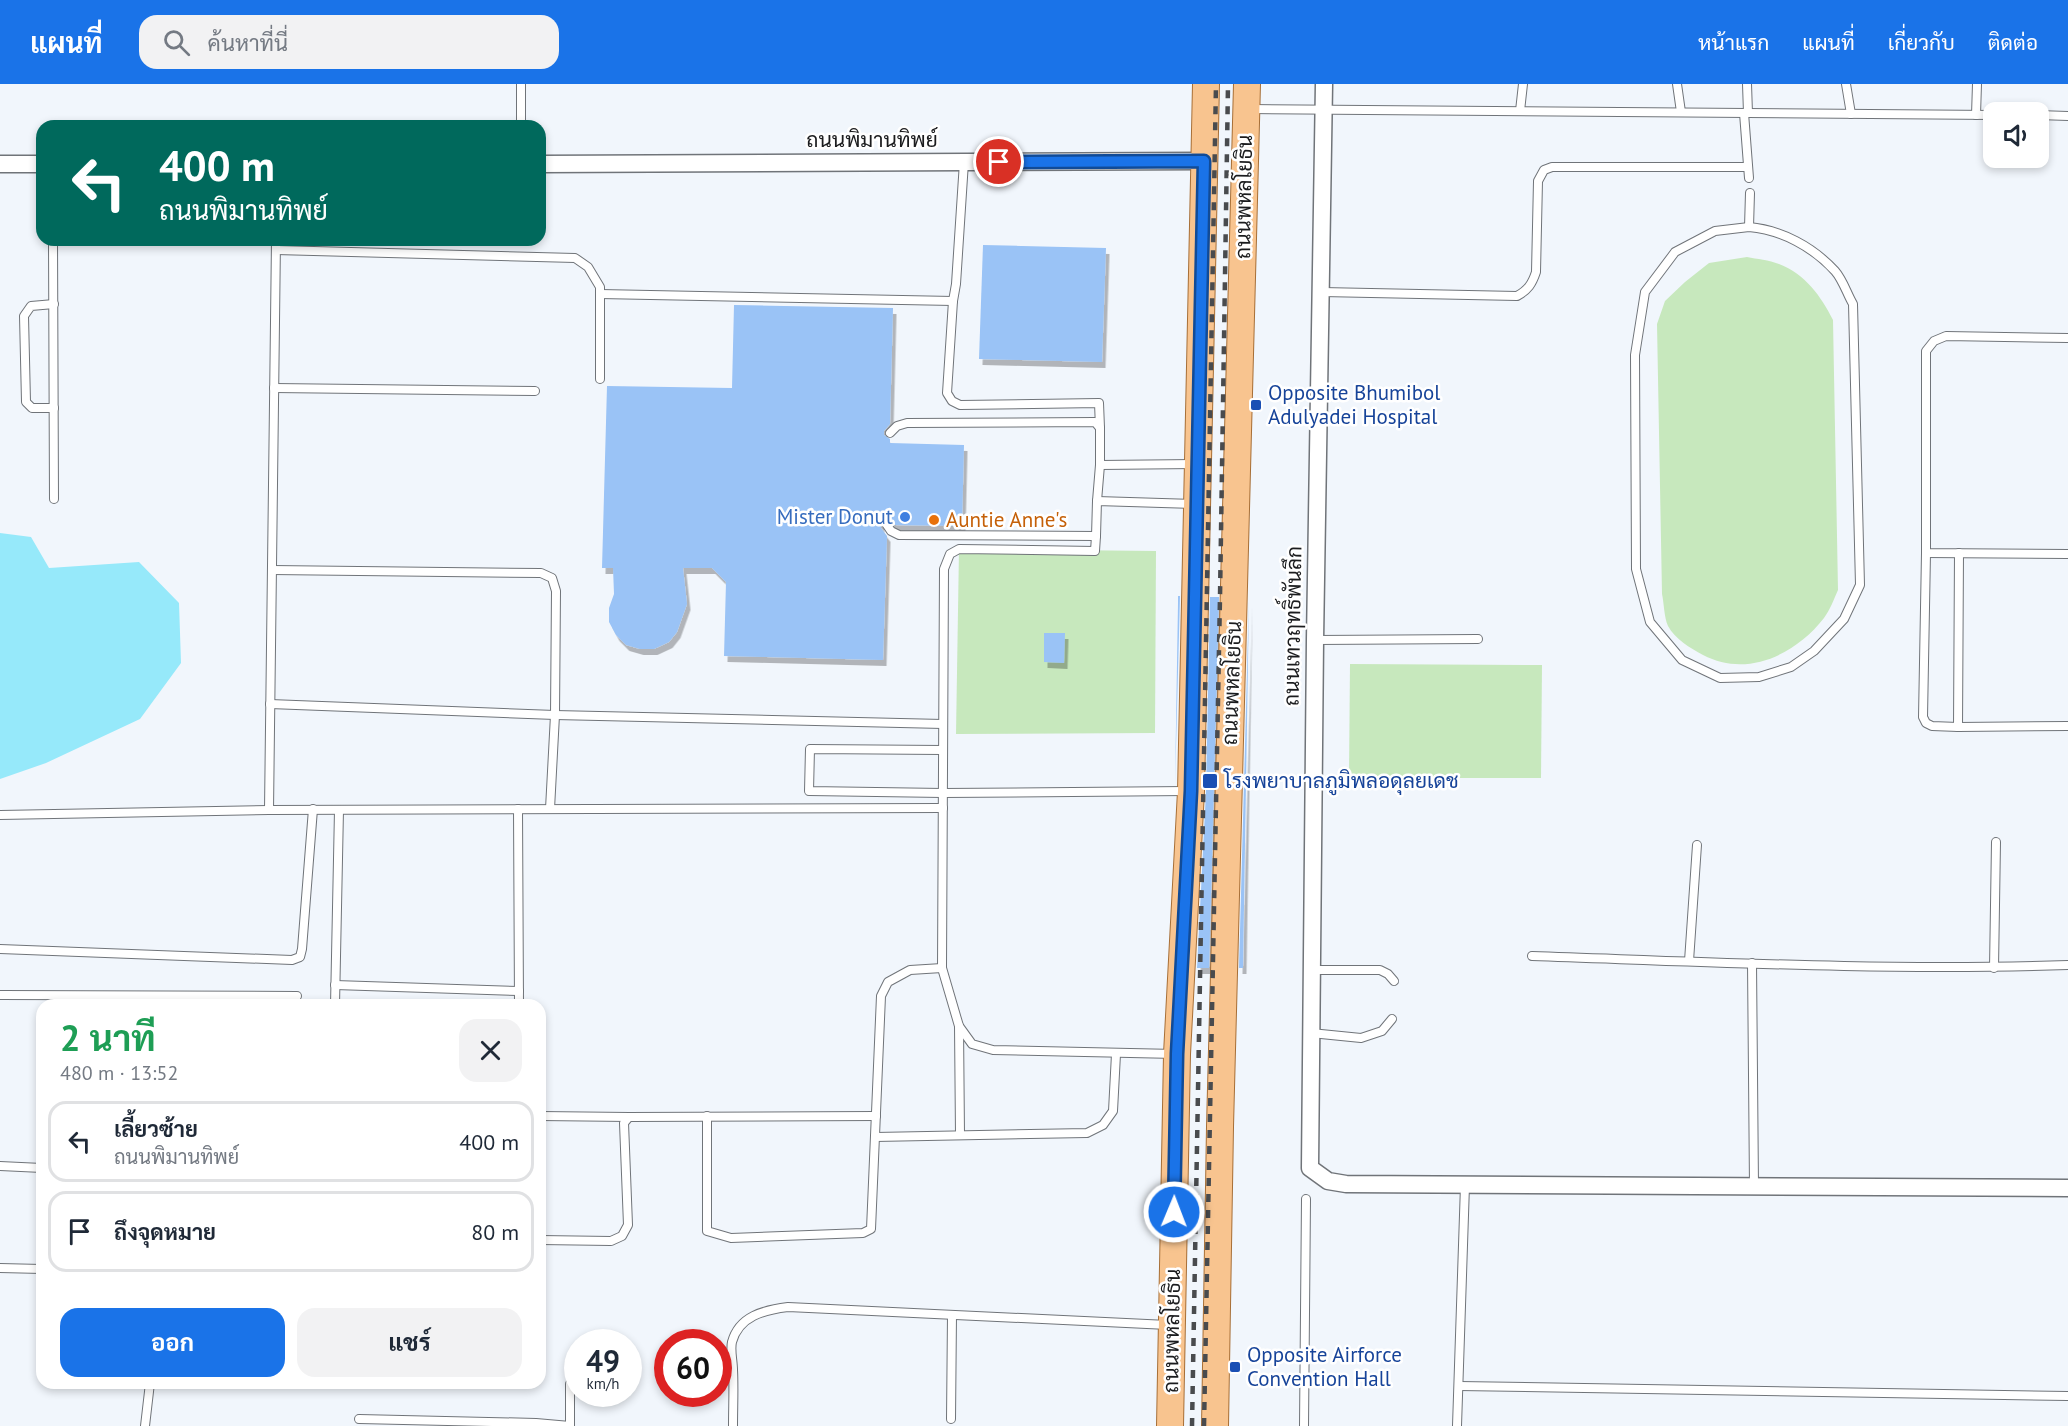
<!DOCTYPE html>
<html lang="th">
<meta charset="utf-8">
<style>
body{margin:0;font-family:"PT Sans",Sarabun,sans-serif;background:#f2f2f3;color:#1f2937;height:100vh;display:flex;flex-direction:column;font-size:22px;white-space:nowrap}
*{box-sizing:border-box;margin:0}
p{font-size:20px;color:#747a83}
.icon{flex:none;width:33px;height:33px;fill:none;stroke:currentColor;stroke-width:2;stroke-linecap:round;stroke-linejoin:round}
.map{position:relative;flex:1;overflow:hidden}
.drawer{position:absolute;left:36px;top:915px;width:510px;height:390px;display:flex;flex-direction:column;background:#fff;border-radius:18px;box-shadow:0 3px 9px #0003}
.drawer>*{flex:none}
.top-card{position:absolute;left:36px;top:36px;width:510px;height:126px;border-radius:18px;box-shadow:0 3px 9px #0003;background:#00695c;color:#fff;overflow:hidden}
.buttons{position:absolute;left:1983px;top:18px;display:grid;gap:12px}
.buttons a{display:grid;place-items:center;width:66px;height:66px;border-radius:12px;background:#fff;box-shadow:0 3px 9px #0003;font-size:30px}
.speed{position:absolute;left:564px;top:1245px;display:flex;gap:12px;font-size:30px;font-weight:700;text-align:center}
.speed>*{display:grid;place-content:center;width:78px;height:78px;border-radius:50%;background:#fff;box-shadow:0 3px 9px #0003;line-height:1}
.speed small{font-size:15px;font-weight:400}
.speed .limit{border:9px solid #d22;background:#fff;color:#111}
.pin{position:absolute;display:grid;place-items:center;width:51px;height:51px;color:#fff;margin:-26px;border:3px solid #fff;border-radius:50%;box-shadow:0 2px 6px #0007}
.me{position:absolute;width:66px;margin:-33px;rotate:1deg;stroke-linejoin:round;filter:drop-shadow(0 0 4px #0008)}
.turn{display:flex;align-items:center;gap:21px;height:126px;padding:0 24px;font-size:27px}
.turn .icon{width:78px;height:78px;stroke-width:2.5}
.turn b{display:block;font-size:42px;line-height:51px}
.round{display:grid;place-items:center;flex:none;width:63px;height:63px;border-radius:18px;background:#f2f2f3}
.headline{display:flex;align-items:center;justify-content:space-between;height:102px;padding:0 24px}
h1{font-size:36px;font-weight:700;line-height:45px;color:#1e9e55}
.primary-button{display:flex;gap:12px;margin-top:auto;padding:12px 24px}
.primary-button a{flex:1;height:69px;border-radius:18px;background:#1a73e8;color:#fff;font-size:24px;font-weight:700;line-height:69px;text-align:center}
.primary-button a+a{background:#f2f2f3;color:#1f2937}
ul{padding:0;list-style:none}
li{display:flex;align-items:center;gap:18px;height:81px;margin:0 12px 9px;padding:0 12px;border:3px solid #e0e1e3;border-radius:18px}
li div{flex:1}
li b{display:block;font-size:22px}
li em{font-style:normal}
header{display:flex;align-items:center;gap:36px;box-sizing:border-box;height:84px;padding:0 30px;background:#1a73e8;color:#fff}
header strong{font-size:28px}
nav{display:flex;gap:33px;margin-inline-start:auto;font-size:21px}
.search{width:420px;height:54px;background:#f2f2f3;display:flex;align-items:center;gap:15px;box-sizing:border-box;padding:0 21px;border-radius:18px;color:#747a83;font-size:22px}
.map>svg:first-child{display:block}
</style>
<header>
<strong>แผนที่</strong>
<div class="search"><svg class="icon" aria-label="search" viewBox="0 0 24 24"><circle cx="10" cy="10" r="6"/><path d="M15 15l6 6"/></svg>ค้นหาที่นี่</div>
<nav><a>หน้าแรก</a><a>แผนที่</a><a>เกี่ยวกับ</a><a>ติดต่อ</a></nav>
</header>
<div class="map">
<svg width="2068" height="1342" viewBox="0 0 2068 1342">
<defs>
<filter id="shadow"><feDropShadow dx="3.5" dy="6" stdDeviation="0" flood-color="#0004"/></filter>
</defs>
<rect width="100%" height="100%" fill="#f1f6fc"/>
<g fill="#c7e8bd">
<path d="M1747,173C1757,175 1769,176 1779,180C1805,190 1821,212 1833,236L1838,506C1834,515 1830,526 1824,534C1795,571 1747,594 1703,571C1690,564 1675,555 1668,542C1664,533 1664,519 1662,510L1657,240L1665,217L1685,198L1709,179Z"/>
<path d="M959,465L1156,467L1155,649L956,650Z"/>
<path d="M1350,580L1542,581L1541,694H1349Z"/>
</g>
<path fill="#96e9fa" d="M0,449L31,453L49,484L139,478L179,519L181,579L140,635L46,679L0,695Z"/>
<g fill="#9ac3f6" filter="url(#shadow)">
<path d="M983,161L1106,164L1102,278L979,275Z"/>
<path d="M734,221L893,224L890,340L884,347V351L890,355V359L964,361L962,442L894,441L887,435L881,439V444L887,452L883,576L724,572L726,498L712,484H683L687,520L677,548L669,558L654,565H640L626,561L616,551L609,538V524L614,510L613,484H602L607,302L732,304Z"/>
<path d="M1178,512H1180L1175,701L1178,519Z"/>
<path d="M1210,513H1219L1209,884H1197L1206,708Z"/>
<path d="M1249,515L1243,884H1239Z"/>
<path d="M1044,549H1065L1064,579L1044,578Z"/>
</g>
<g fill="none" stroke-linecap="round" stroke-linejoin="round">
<defs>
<g id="lane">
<path d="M521,0V42"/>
<path d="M1677,0L1681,28"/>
<path d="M1747,0L1748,29"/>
<path d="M1846,0L1851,30"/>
<path d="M1250,25L1994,31"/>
<path d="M1520,27L1523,0"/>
<path d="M1744,29L1749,94"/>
<path d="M1976,31L1977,0"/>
<path d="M2038,31L2068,32"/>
<path d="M1749,143C1782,146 1813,163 1835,187C1843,196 1847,210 1853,220L1860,501L1844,535L1814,567L1791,583L1759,593L1720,594L1682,576L1650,538L1636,485L1635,271L1645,208L1675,168L1715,147Z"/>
<path d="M1749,143L1750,109"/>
<path d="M53,156L54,415"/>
<path d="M276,166L575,174L588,183L600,203V295"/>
<path d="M1322,208L1517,212C1528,206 1532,200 1536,188L1538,97L1544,86L1552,83H1748"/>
<path d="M600,210L953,217L956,200L964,78"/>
<path d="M953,217L947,309L952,317L960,321L1099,319L1100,344"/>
<path d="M2068,254L1946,252L1934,257L1926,267V469L2068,470"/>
<path d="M274,304L535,307"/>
<path d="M54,324H32L26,318L24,232L31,222L54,220"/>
<path d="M890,349L897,342L907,339L1095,338L1100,344V381L1195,380"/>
<path d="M1097,417L1100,381"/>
<path d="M887,441L891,447L899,451L1096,452L1097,417L1194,420"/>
<path d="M1096,452L1095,467L959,465L950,470L944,485L942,884L959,942L972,960L993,966L1176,970"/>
<path d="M1926,469L1923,633L1926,639L1932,642L1958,643"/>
<path d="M1959,469L1958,643L2068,642"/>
<path d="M272,486L541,489L552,494L556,507L555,631L550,725"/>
<path d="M1315,556L1478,555"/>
<path d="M270,620L555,631L943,640"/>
<path d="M943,666L810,665L809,707L943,709L1187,707"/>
<path d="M518,725L519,921"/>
<path d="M269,726L276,156"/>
<path d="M0,731L269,726L943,724"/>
<path d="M0,865L292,876L300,873L302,865L313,725"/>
<path d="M1532,872C1710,878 1889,887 2068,881"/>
<path d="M1689,877L1697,761"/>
<path d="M1752,879L1754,1102"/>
<path d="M1994,884L1996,758"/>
<path d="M1313,886H1380L1388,890L1394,897"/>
<path d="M335,901L519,907"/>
<path d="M0,911L297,912"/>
<path d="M335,921L339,726"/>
<path d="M959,942L960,1051"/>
<path d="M1311,949L1361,954L1382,947L1392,935"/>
<path d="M540,1032L629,1033"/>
<path d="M707,1032V1147L731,1154L863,1149L871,1145L881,912L888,898L910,886L942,884"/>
<path d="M875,1053L1087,1049L1103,1041L1113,1027L1116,970"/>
<path d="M0,1082L42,1084"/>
<path d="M540,1156L611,1157L622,1152L628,1141L624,1039L629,1033L876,1032"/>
<path d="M0,1184L42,1185"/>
<path d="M570,1300V1342"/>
<path d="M1459,1302L2068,1312"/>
<path d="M359,1335L536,1339L570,1342"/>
<path d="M951,1335L952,1231"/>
<path d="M145,1342L150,1299"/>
<path d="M733,1342C733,1323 734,1304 733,1286C733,1277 730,1266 732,1258C739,1232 764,1226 788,1223L1168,1241"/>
<path d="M1304,1342L1306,1115"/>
<path d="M1457,1342L1465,1101"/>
</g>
<g id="street">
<path d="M1324,0L1315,556L1310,1084L1328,1097L1346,1100L2068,1104"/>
<path d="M0,80H42"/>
<path d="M540,80L1204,77"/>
</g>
<g id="primary">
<path d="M1170,1342L1177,970L1191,707L1206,0"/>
<path d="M1215,1342L1220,1043L1247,0"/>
</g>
</defs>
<use href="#lane" stroke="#707479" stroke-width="10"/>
<use href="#street" stroke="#707479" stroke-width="19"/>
<use href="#primary" stroke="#a76f37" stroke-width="28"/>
<use href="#lane" stroke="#fff" stroke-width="8"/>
<use href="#street" stroke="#fff" stroke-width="16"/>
<use href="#primary" stroke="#f8c48f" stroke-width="26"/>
<g stroke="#494b4e" stroke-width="4.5" stroke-dasharray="8 8" stroke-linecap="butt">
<path d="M1192,1342L1216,0"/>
<path d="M1204,1342L1220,513L1228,0"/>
</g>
</g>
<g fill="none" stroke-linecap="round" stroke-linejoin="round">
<defs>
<path id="route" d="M999,78L1204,77L1191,707L1177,970L1174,1128"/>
</defs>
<use href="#route" stroke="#114b97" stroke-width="15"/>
<use href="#route" stroke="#1a73e8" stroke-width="10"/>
</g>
<g fill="#1a4fb4" stroke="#fff" stroke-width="2">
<rect x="1250" y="315" width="12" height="12" rx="3"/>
<rect x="1202" y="689" width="16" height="16" rx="3"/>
<rect x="1229" y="1277" width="12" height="12" rx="3"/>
</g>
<circle fill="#3f7fe0" stroke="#fff" stroke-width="2" cx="905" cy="433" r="6"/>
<circle fill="#e8710a" stroke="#fff" stroke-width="2" cx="934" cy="436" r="6"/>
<g text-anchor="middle" stroke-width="5" stroke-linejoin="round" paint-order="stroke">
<g font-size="21" fill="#1b1c1e" stroke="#fff">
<text x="872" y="63">ถนนพิมานทิพย์</text>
<text transform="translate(1244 113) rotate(-89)" y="7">ถนนพหลโยธิน</text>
<text transform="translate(1293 542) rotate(-89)" y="7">ถนนเทวฤทธิ์พันลึก</text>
<text transform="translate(1232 599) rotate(-88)" y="7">ถนนพหลโยธิน</text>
<text transform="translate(1172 1247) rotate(-89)" y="7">ถนนพหลโยธิน</text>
</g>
<g font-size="21" fill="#164399" stroke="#fff" text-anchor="start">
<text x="1268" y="316">Opposite Bhumibol<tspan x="1268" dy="24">Adulyadei Hospital</tspan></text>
<text x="1224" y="704">โรงพยาบาลภูมิพลอดุลยเดช</text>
<text x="1247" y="1278">Opposite Airforce<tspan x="1247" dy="24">Convention Hall</tspan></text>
</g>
<g font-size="21" fill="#366cbe" stroke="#fff" text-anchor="end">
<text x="893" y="440">Mister Donut</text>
</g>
<g font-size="21" fill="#c56008" stroke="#fff" text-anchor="start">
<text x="946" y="443">Auntie Anne's</text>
</g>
</g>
</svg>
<div class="buttons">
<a><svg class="icon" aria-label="sound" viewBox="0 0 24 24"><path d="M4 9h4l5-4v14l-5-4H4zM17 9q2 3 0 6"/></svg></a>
</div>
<div class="speed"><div>49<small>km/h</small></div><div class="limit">60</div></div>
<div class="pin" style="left:999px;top:78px;background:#d93025"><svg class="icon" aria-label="arrive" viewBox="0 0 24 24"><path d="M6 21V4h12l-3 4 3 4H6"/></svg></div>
<svg class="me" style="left:1174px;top:1128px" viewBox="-20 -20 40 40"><circle r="17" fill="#1a73e8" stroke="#fff" stroke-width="3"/><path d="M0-11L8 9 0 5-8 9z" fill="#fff"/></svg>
<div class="top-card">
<div class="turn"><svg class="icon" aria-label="left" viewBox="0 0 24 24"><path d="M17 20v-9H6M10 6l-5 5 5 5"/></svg><div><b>400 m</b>ถนนพิมานทิพย์</div></div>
</div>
<section class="drawer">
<div class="headline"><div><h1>2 นาที</h1><p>480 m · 13:52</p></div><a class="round"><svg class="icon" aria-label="close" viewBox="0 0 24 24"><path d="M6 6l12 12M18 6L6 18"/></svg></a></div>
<ul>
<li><svg class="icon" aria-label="left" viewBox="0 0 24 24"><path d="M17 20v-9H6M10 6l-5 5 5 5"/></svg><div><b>เลี้ยวซ้าย</b><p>ถนนพิมานทิพย์</p></div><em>400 m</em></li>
<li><svg class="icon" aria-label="arrive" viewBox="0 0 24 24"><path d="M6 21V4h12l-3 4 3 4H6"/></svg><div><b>ถึงจุดหมาย</b></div><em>80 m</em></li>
</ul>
<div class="primary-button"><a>ออก</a><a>แชร์</a></div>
</section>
</div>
